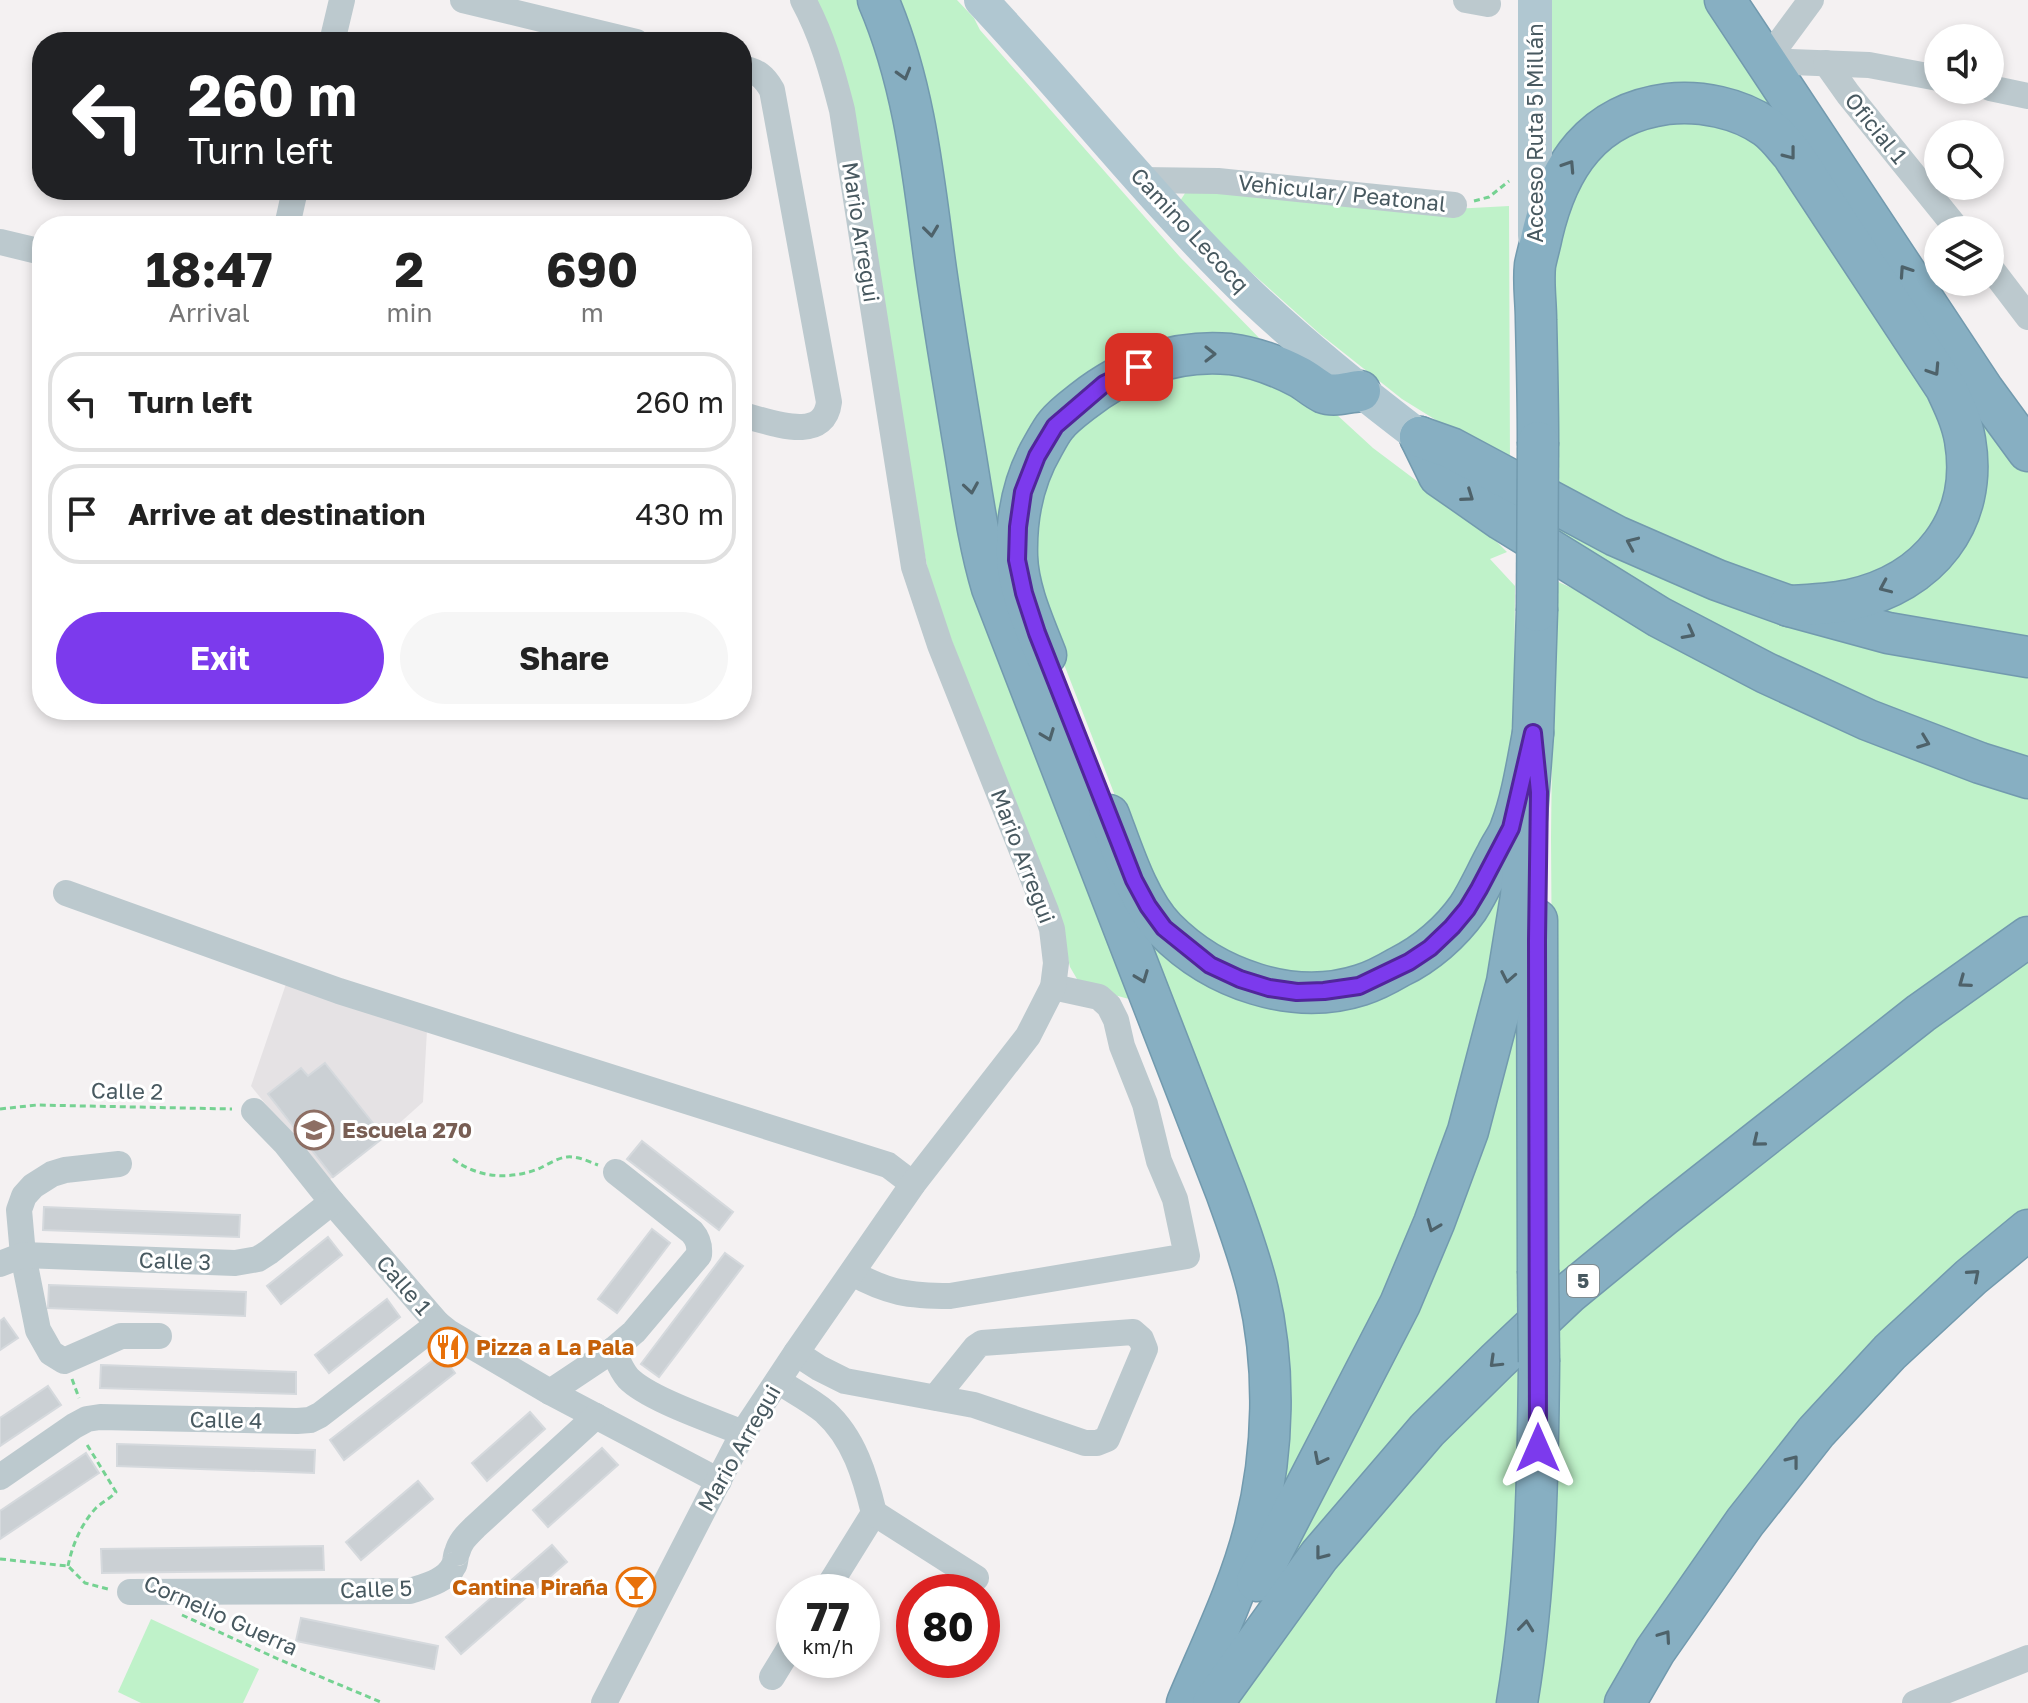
<!DOCTYPE html>
<meta charset="utf-8">
<style>
body{margin:0;font-family:"Golos Text",sans-serif;background:#f6f6f6;color:#222;height:100vh;display:flex;flex-direction:column;font-size:30px;white-space:nowrap}
*{box-sizing:border-box;margin:0}
p{font-size:26px;color:#767676}
.icon{flex:none;width:44px;height:44px;fill:none;stroke:currentColor;stroke-width:2;stroke-linecap:round;stroke-linejoin:round}
.map{position:relative;flex:1;overflow:hidden}
.details{position:absolute;left:32px;top:216px;width:720px;height:504px;display:flex;flex-direction:column;background:#fff;border-radius:32px;box-shadow:0 4px 12px #0003}
.details>*{flex:none}
.top-card{position:absolute;left:32px;top:32px;width:720px;height:168px;border-radius:32px;box-shadow:0 4px 12px #0003;background:#202124;color:#fff;overflow:hidden}
.controls{position:absolute;left:1924px;top:24px;display:grid;gap:16px}
.controls a{display:grid;place-items:center;width:80px;height:80px;border-radius:50%;background:#fff;box-shadow:0 4px 12px #0003;font-size:40px}
.speed{position:absolute;left:776px;top:1574px;display:flex;gap:16px;font-size:40px;font-weight:700;text-align:center}
.speed>*{display:grid;place-content:center;width:104px;height:104px;border-radius:50%;background:#fff;box-shadow:0 4px 12px #0003;line-height:1}
.speed small{font-size:20px;font-weight:400}
.speed .limit{border:12px solid #d22;background:#fff;color:#111}
.pin{position:absolute;display:grid;place-items:center;width:68px;height:68px;color:#fff;margin:-34px;border-radius:16px;box-shadow:0 4px 12px #0006}
.me{position:absolute;width:88px;margin:-44px;rotate:0deg;stroke-linejoin:round;filter:drop-shadow(0 0 6px #0008)}
.turn{display:flex;align-items:center;gap:28px;height:168px;padding:0 24px;font-size:36px}
.turn .icon{width:104px;height:104px;stroke-width:2.5}
.turn b{display:block;font-size:56px;line-height:68px}
.eta{display:flex;justify-content:space-evenly;align-items:center;height:136px;text-align:center}
.eta b{font-size:48px;font-weight:700;line-height:56px}
.action{display:flex;gap:16px;margin-top:auto;padding:16px 24px}
.action a{flex:1;height:92px;border-radius:48px;background:#7c3aed;color:#fff;font-size:32px;font-weight:700;line-height:92px;text-align:center}
.action a+a{background:#f6f6f6;color:#222}
ul{padding:0;list-style:none}
li{display:flex;align-items:center;gap:24px;height:100px;margin:0 16px 12px;padding:0 8px;border:4px solid #e0e0e0;border-radius:32px}
li div{flex:1}
li b{display:block;font-size:30px}
li em{font-style:normal}
.map>svg:first-child{display:block}
</style>
<div class="map">
<svg width="2028" height="1703" viewBox="0 0 2028 1703">
<rect width="100%" height="100%" fill="#f4f1f2"/>
<path fill="#e5e2e4" d="M286,984L427,1030L423,1102L384,1137L328,1181L251,1086Z"/>
<g fill="#bff2c9">
<path d="M812,0H870L879,23L960,492L1137,998L1129,999L1092,989L1077,979L1070,967L1059,919L938,605L928,570L914,501Z"/>
<path d="M892,0H957L974,18L980,30L1180,257L1266,345L1072,394L1008,576L1126,882L1160,935L1336,1000L1502,862L1508,903L1444,1170L1264,1547L1277,1385L998,572Z"/>
<path d="M1549,0H1711L2009,449L2028,471V647L1859,616L1931,574L1970,418L1724,98L1554,165L1552,147Z"/>
<path d="M1665,113L1758,135L1909,349L1962,470L1909,569L1796,590L1558,499L1549,455L1556,222L1584,158Z"/>
<path d="M1191,184L1453,209L1509,206L1510,466L1402,399L1320,334L1244,266L1180,201Z"/>
<path d="M1230,363L1336,414L1373,448L1494,539L1507,552L1490,559L1515,586L1514,700L1510,752L1494,833L1435,928L1354,975H1259L1179,926L1119,806L1036,592L1034,508L1066,438L1133,383Z"/>
<path d="M1474,471L1552,519L1580,541L1684,587L2028,673V764L1880,710L1599,564Z"/>
<path d="M1554,580L1574,589L1596,603L1725,673L1787,705L1890,751L2028,798V915L1958,963L1554,1285L1551,838Z"/>
<path d="M1526,870L1525,1311L1252,1616L1393,1338Z"/>
<path d="M2028,954V1212L1609,1703H1532L1553,1325Z"/>
<path d="M1510,1368L1530,1375L1509,1703H1234L1348,1544Z"/>
<path d="M151,1619L259,1669L243,1703H141L118,1692Z"/>
</g>
<g fill="#cbd0d4" stroke="#d5d9dd" stroke-width="2">
<path d="M325,1063L384,1137L333,1177L268,1094L301,1068L308,1076Z"/>
<path d="M642,1141L733,1212L719,1230L627,1159Z"/>
<path d="M44,1207L240,1215L239,1237L43,1230Z"/>
<path d="M652,1229L670,1243L617,1313L598,1299Z"/>
<path d="M328,1237L342,1255L281,1304L267,1286Z"/>
<path d="M725,1253L743,1266L659,1377L641,1364Z"/>
<path d="M49,1285L246,1292L245,1316L48,1308Z"/>
<path d="M387,1299L400,1317L329,1373L315,1355Z"/>
<path d="M4,1318L18,1338L0,1350V1321Z"/>
<path d="M441,1354L455,1373L344,1460L330,1440Z"/>
<path d="M101,1365L296,1372V1394L100,1388Z"/>
<path d="M48,1386L61,1405L0,1446V1418Z"/>
<path d="M530,1412L545,1429L487,1481L472,1463Z"/>
<path d="M117,1444L315,1450L314,1473L117,1466Z"/>
<path d="M602,1448L618,1465L548,1527L533,1510Z"/>
<path d="M86,1453L99,1473L0,1539V1511Z"/>
<path d="M418,1481L433,1499L361,1560L346,1542Z"/>
<path d="M552,1545L567,1562L461,1654L446,1637Z"/>
<path d="M323,1546L324,1570L102,1573L101,1549Z"/>
<path d="M301,1618L438,1646L434,1669L296,1641Z"/>
</g>
<g fill="none" stroke-linecap="round" stroke-linejoin="round">
<defs>
<g id="highway">
<path d="M878,0C912,79 922,163 933,248C941,310 952,372 962,434C971,485 977,538 992,588L1226,1192C1238,1225 1250,1257 1258,1291C1276,1367 1274,1451 1255,1527C1240,1587 1211,1646 1187,1703"/>
<path d="M1725,0L1984,391L2028,451"/>
<path d="M1420,437L1439,476L1502,520L1659,617L1766,673L1868,720L1980,763L2028,778"/>
<path d="M1420,437L1451,448L1616,536L1717,580L1789,606L1888,633L2028,657"/>
<path d="M1538,442C1538,401 1537,360 1536,320C1536,302 1533,283 1535,265C1537,255 1540,245 1542,235C1558,166 1592,114 1667,104C1700,100 1739,108 1766,127C1776,134 1784,145 1792,154L1946,388C1954,405 1962,422 1965,440C1979,522 1928,583 1850,600C1830,604 1809,605 1789,606"/>
<path d="M1046,655C1034,624 1018,590 1017,556C1016,517 1023,480 1043,446C1047,439 1051,431 1056,425C1063,416 1074,408 1083,401C1125,368 1175,349 1230,354C1253,357 1278,366 1299,377C1307,381 1315,389 1324,393C1334,397 1350,392 1360,391"/>
<path d="M1109,815C1123,852 1138,901 1165,929C1214,979 1293,1007 1361,985C1374,981 1387,974 1399,967C1426,954 1451,932 1468,908C1479,891 1487,872 1497,854C1501,845 1508,837 1511,827C1522,798 1527,764 1533,733"/>
<path d="M1537,920L1538,1270"/>
<path d="M1257,1581L1400,1304L1434,1223L1468,1131L1507,982L1521,896L1533,733L1537,611"/>
<path d="M1213,1703L1319,1556L1427,1430L1497,1361L1569,1293L1663,1216L1921,1013L2028,937"/>
<path d="M1517,1703C1536,1590 1538,1476 1539,1362"/>
<path d="M1625,1703L1655,1651L1745,1522L1816,1432L1890,1352L1971,1277L2028,1230"/>
</g>
</defs>
<use href="#highway" stroke="#729aae" stroke-width="43"/>
<g stroke="#75d292" stroke-width="3" stroke-dasharray="6 4" stroke-linecap="butt">
<path d="M1474,201L1489,197L1509,181"/>
<path d="M0,1109L37,1105L232,1109"/>
<path d="M453,1159C478,1178 509,1180 538,1169C547,1165 557,1158 567,1157C577,1156 588,1161 598,1165"/>
<path d="M72,1379L79,1398"/>
<path d="M0,1559L68,1566L85,1583L108,1589"/>
<path d="M68,1566C72,1546 81,1524 96,1508C102,1502 110,1499 116,1492L86,1443"/>
<path d="M182,1615L278,1659L383,1703"/>
</g>
<g stroke="#bcc9ce" stroke-width="26">
<path d="M463,0L636,42"/>
<path d="M1466,0L1488,4"/>
<path d="M332,42L342,0"/>
<path d="M1766,61L1869,65L1938,78"/>
<path d="M1766,61L1811,0"/>
<path d="M1826,63L1848,94L1958,230"/>
<path d="M742,68C757,71 764,76 772,90L829,402C824,445 769,421 742,415"/>
<path d="M1990,88L2028,96"/>
<path d="M1141,180L1218,181L1454,205"/>
<path d="M287,226L295,190"/>
<path d="M0,242L42,252"/>
<path d="M1990,267L2028,317"/>
<path d="M66,893L339,991L888,1165L913,1184"/>
<path d="M254,1111L285,1143L332,1202L438,1324L448,1332L550,1392L719,1481"/>
<path d="M119,1164L65,1170L52,1174L33,1186L24,1196L19,1210L23,1255L38,1330L51,1353L64,1361L121,1336H159"/>
<path d="M0,1264L23,1255L235,1263L258,1259L269,1252L332,1202"/>
<path d="M852,1273C888,1293 909,1296 950,1296L1187,1256L1175,1199L1159,1161L1145,1104L1122,1046L1116,1020L1109,1006L1099,997L1053,987"/>
<path d="M613,1350C617,1359 621,1370 628,1378C648,1399 714,1421 743,1433"/>
<path d="M796,1353L819,1368L845,1381L974,1405L1085,1443H1097L1107,1439L1145,1349L1141,1339L1133,1332L982,1343L976,1347L935,1398"/>
<path d="M778,1381C793,1391 811,1400 825,1412C854,1438 865,1476 874,1513L825,1592"/>
<path d="M550,1392L613,1350L634,1332L699,1255C700,1245 698,1239 692,1232L616,1172"/>
<path d="M0,1477L74,1426L87,1419L100,1417L297,1421L310,1420L320,1415L438,1324"/>
<path d="M874,1513L976,1578"/>
<path d="M130,1592L410,1591C425,1586 447,1581 454,1565C455,1565 456,1553 457,1553C460,1541 467,1535 475,1527L596,1416"/>
<path d="M772,1677L794,1641"/>
<path d="M604,1703L743,1433L796,1353L913,1184L1028,1036L1053,987L1056,963L1052,929L1046,911L940,645L914,567L842,110C832,71 822,35 803,0"/>
<path d="M1915,1703L2028,1658"/>
</g>
<g stroke="#b0c7d1" stroke-width="34">
<path d="M981,0C1073,98 1155,204 1252,297C1305,347 1362,393 1420,437"/>
<path d="M1535,0V236"/>
</g>
<use href="#highway" stroke="#87afc2" stroke-width="40"/>
<defs>
<g id="highway-bridge">
<path d="M1537,611L1538,442"/>
<path d="M1538,1270L1539,1362"/>
</g>
</defs>
<use href="#highway-bridge" stroke="#729aae" stroke-width="43" stroke-linecap="butt"/>
<use href="#highway-bridge" stroke="#87afc2" stroke-width="40"/>
</g>
<defs><path id="oneway-chevron" d="M-2-3.5L2.5 0L-2 3.5" fill="none" stroke-width="1.6" stroke-linecap="round" stroke-linejoin="round" transform="scale(2)"/></defs>
<g stroke="#4e626a">
<use href="#oneway-chevron" transform="translate(904 74) rotate(74)"/>
<use href="#oneway-chevron" transform="translate(1790 154) rotate(52)"/>
<use href="#oneway-chevron" transform="translate(1569 166) rotate(-57)"/>
<use href="#oneway-chevron" transform="translate(931 231) rotate(83)"/>
<use href="#oneway-chevron" transform="translate(1905 271) rotate(-124)"/>
<use href="#oneway-chevron" transform="translate(1210 354)"/>
<use href="#oneway-chevron" transform="translate(1934 370) rotate(57)"/>
<use href="#oneway-chevron" transform="translate(971 488) rotate(81)"/>
<use href="#oneway-chevron" transform="translate(1468 496) rotate(35)"/>
<use href="#oneway-chevron" transform="translate(1632 543) rotate(-156)"/>
<use href="#oneway-chevron" transform="translate(1885 587) rotate(156)"/>
<use href="#oneway-chevron" transform="translate(1689 633) rotate(28)"/>
<use href="#oneway-chevron" transform="translate(1048 735) rotate(69)"/>
<use href="#oneway-chevron" transform="translate(1924 742) rotate(21)"/>
<use href="#oneway-chevron" transform="translate(1142 977) rotate(69)"/>
<use href="#oneway-chevron" transform="translate(1508 977) rotate(101)"/>
<use href="#oneway-chevron" transform="translate(1964 982) rotate(144)"/>
<use href="#oneway-chevron" transform="translate(1758 1141) rotate(141)"/>
<use href="#oneway-chevron" transform="translate(1433 1226) rotate(112)"/>
<use href="#oneway-chevron" transform="translate(1974 1275) rotate(-41)"/>
<use href="#oneway-chevron" transform="translate(1495 1362) rotate(136)"/>
<use href="#oneway-chevron" transform="translate(1320 1459) rotate(117)"/>
<use href="#oneway-chevron" transform="translate(1793 1461) rotate(-52)"/>
<use href="#oneway-chevron" transform="translate(1321 1554) rotate(128)"/>
<use href="#oneway-chevron" transform="translate(1526 1626) rotate(-84)"/>
<use href="#oneway-chevron" transform="translate(1665 1636) rotate(-55)"/>
</g>
<g fill="none" stroke-linecap="round" stroke-linejoin="round">
<defs>
<path id="route" d="M1139,367L1104,384L1055,426L1037,456L1023,492L1018,527L1017,560L1024,593L1037,633L1118,839L1134,880L1148,906L1164,928L1210,965L1240,979L1269,988L1297,992L1324,991L1359,986L1409,962L1430,948L1452,927L1467,909L1479,889L1511,828L1533,733L1539,792L1537,940L1538,1448"/>
</defs>
<use href="#route" stroke="#51269a" stroke-width="20"/>
<use href="#route" stroke="#7c3aed" stroke-width="14"/>
</g>
<defs>
<symbol id="school-ring" viewBox="-11 -11 22 22"><circle r="9.5" fill="#fff" stroke="#8d6e63" stroke-width="1.5"/><path d="M0-5L7-2L0 1L-7-2ZM-4 1L0 2.5L4 1V4Q0 6-4 4Z" fill="#8d6e63"/></symbol>
<symbol id="restaurant-ring" viewBox="-11 -11 22 22"><circle r="9.5" fill="#fff" stroke="#e8710a" stroke-width="1.5"/><path d="M-5-6h1v4h1v-4h1v4h1v-4h1v5L-1.5 .5V6h-2V.5L-5-1ZM5-6V6H3V1.5H1.5Q1.5-4 5-6Z" fill="#e8710a"/></symbol>
<symbol id="bar-ring" viewBox="-11 -11 22 22"><circle r="9.5" fill="#fff" stroke="#e8710a" stroke-width="1.5"/><path d="M-6-5H6L.8 .8V4.5H3.5V6h-7V4.5H-.8V.8Z" fill="#e8710a"/></symbol>
</defs>
<g fill-rule="evenodd">
<use href="#school-ring" x="292" y="1108" width="44" height="44"/>
<use href="#restaurant-ring" x="426" y="1325" width="44" height="44"/>
<use href="#bar-ring" x="614" y="1565" width="44" height="44"/>
</g>
<g text-anchor="middle" stroke-width="6" stroke-linejoin="round" paint-order="stroke">
<rect fill="#fff" stroke="#7f8b90" stroke-width="2" x="1567" y="1265" width="32" height="32" rx="6"/>
<g font-size="20" font-weight="bold" fill="#485960">
<text x="1583" y="1288">5</text>
</g>
<g font-size="22" fill="#485960" stroke="#fff">
<text transform="translate(1876 128) rotate(51)" y="8">Oficial 1</text>
<text transform="translate(1535 133) rotate(-90)" y="8">Acceso Ruta 5 Millán</text>
<text transform="translate(1342 193) rotate(6)" y="8">Vehicular/ Peatonal</text>
<text transform="translate(1190 230) rotate(47)" y="8">Camino Lecocq</text>
<text transform="translate(861 232) rotate(81)" y="8">Mario Arregui</text>
<text transform="translate(1023 856) rotate(69)" y="8">Mario Arregui</text>
<text transform="translate(127 1091) rotate(1)" y="8">Calle 2</text>
<text transform="translate(175 1261) rotate(2)" y="8">Calle 3</text>
<text transform="translate(404 1285) rotate(49)" y="8">Calle 1</text>
<text transform="translate(226 1420) rotate(1)" y="8">Calle 4</text>
<text transform="translate(739 1448) rotate(-60)" y="8">Mario Arregui</text>
<text transform="translate(376 1589) rotate(-2)" y="8">Calle 5</text>
<text transform="translate(221 1615) rotate(24)" y="8">Cornelio Guerra</text>
</g>
<g font-size="22" font-weight="bold" fill="#785e54" stroke="#fff" text-anchor="start">
<text x="342" y="1138">Escuela 270</text>
</g>
<g font-size="22" font-weight="bold" fill="#c56008" stroke="#fff" text-anchor="start">
<text x="476" y="1355">Pizza a La Pala</text>
<text x="608" y="1595" text-anchor="end">Cantina Piraña</text>
</g>
</g>
</svg>
<div class="controls">
<a><svg class="icon" aria-label="sound" viewBox="0 0 24 24"><path d="M4 9h4l5-4v14l-5-4H4zM17 9q2 3 0 6"/></svg></a>
<a><svg class="icon" aria-label="search" viewBox="0 0 24 24"><circle cx="10" cy="10" r="6"/><path d="M15 15l6 6"/></svg></a>
<a><svg class="icon" aria-label="layers" viewBox="0 0 24 24"><path d="M12 4l9 5-9 5-9-5zM3 14l9 5 9-5"/></svg></a>
</div>
<div class="speed"><div>77<small>km/h</small></div><div class="limit">80</div></div>
<div class="pin" style="left:1139px;top:367px;background:#d93025"><svg class="icon" aria-label="arrive" viewBox="0 0 24 24"><path d="M6 21V4h12l-3 4 3 4H6"/></svg></div>
<svg class="me" style="left:1538px;top:1448px" viewBox="-20 -20 40 40"><path d="M0-17L14 15 0 8-14 15z" fill="#7c3aed" stroke="#fff" stroke-width="4"/></svg>
<div class="top-card">
<div class="turn"><svg class="icon" aria-label="left" viewBox="0 0 24 24"><path d="M17 20v-9H6M10 6l-5 5 5 5"/></svg><div><b>260 m</b>Turn left</div></div>
</div>
<section class="details">
<div class="eta">
<div><b>18:47</b><p>Arrival</p></div>
<div><b>2</b><p>min</p></div>
<div><b>690</b><p>m</p></div>
</div>
<ul>
<li><svg class="icon" aria-label="left" viewBox="0 0 24 24"><path d="M17 20v-9H6M10 6l-5 5 5 5"/></svg><div><b>Turn left</b></div><em>260 m</em></li>
<li><svg class="icon" aria-label="arrive" viewBox="0 0 24 24"><path d="M6 21V4h12l-3 4 3 4H6"/></svg><div><b>Arrive at destination</b></div><em>430 m</em></li>
</ul>
<div class="action"><a>Exit</a><a>Share</a></div>
</section>
</div>
